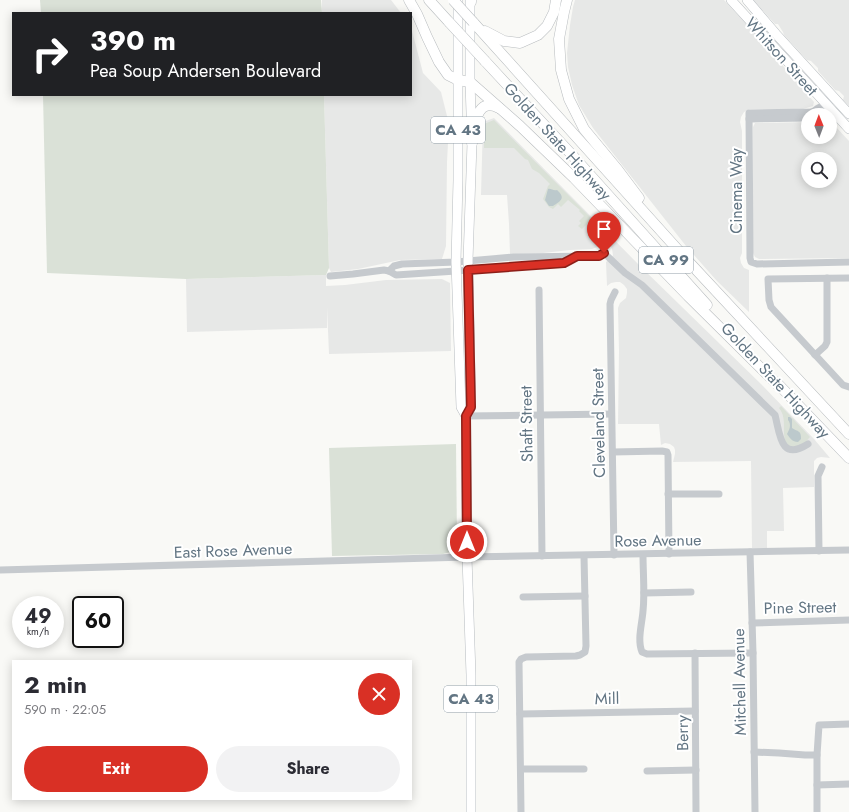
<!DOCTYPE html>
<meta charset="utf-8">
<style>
body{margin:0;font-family:Jost,sans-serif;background:#f2f2f3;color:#2b2b33;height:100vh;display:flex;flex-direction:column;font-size:15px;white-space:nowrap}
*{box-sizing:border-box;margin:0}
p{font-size:13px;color:#7c7c81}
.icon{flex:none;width:22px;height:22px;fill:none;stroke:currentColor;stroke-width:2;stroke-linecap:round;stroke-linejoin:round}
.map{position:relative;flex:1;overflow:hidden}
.sheet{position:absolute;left:12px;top:660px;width:400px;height:140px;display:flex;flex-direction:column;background:#fff;border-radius:0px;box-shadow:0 2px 10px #0003}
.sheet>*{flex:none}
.top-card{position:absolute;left:12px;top:12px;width:400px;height:84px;border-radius:0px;box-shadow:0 2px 10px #0003;background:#202124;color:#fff;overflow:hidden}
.needle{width:26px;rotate:359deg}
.controls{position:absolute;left:801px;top:108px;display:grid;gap:8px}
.controls a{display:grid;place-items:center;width:36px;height:36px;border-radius:50%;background:#fff;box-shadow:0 2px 10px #0003;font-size:20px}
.speed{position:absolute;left:12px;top:596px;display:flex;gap:8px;font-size:20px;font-weight:700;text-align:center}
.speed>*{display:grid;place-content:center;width:52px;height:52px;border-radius:50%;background:#fff;box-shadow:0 2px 10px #0003;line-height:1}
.speed small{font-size:10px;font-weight:400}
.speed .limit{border:2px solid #111;border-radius:6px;background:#fff;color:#111}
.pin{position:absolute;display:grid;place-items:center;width:34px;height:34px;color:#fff;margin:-41px -17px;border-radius:50% 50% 50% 0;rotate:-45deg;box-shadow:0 0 4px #0007}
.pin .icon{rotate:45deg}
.me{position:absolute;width:44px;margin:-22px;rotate:0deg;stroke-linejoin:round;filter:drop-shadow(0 0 3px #0008)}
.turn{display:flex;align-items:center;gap:14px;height:84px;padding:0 12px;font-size:18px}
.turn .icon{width:52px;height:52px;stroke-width:2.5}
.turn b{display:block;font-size:28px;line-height:34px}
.round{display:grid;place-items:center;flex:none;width:42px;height:42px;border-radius:21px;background:#f2f2f3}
.headline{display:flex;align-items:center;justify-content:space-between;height:68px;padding:0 12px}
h1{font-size:24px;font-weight:700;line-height:30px}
.action{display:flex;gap:8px;margin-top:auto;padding:8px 12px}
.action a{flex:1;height:46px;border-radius:24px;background:#d93025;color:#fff;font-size:16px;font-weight:700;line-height:46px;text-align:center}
.action a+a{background:#f2f2f3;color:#2b2b33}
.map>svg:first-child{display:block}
</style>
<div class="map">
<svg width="849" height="812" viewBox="0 0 849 812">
<rect width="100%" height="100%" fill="#f9f9f6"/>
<g fill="#e7e8e7" fill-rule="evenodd">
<path d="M322,0H391L401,13H322Z"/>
<path d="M575,0H724L754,32L814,102L813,106L803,109H750L744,112L741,117L740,122L742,131V253L740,258L741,263L744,268L749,270V312L717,281L686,246L593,128L579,105L572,85L568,67L567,53L570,25L573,7Z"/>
<path d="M753,0H849V106L843,100L844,96L839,91L835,90L818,71V68L811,61L807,60L784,35L783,32L778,24H775Z"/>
<path d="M411,27L423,73L441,92L449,124L447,162L446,246L442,259L400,260L358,269L331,272L329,268L324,95H411Z"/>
<path d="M494,118L639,265L761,384L814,439L830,458L821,457L817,458L814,461V487L783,488L784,531H767V548H752L751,461L673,462L675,454V450L674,447L670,444L665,443L661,445L659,424H618L619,351L618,308L620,303L626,298L627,293V289L624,285L620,282H616L611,283L607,286L606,262L612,257L613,255L612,249L611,247L605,244L592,249L570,250L543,253L510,254L509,224L507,195H481L483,122Z"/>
<path d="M830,119L836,127L849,141V258L759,259L755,257L753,253V127L755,123H758L808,122V137H830ZM808,159H830V181H808Z"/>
<path d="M326,275V286L345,285L386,280L442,279L450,283L451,351L329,354L327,307V328L187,332L186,279Z"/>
</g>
<g fill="#dae1d7">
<path d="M40,0H321L322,13H41Z"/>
<path d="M43,95H324L329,268L326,275L186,279L47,273Z"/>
<path d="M494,120L592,219L582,229L578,226L581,223L579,221L584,216L579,211L580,210L568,200L561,207L558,204L553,209L549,207L543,199L548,186L550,184L539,173L532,169L528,160L525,159L514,148H484V124Z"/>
<path d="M781,406L810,437L800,448H789C779,436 789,420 779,408Z"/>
<path d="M456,444L457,541C456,550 451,552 443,554L332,556L329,448Z"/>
</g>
<g fill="#bcc9cc">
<path d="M548,189C551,188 553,191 557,190C566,198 561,201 553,206H549L545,200Z"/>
<path d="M788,417H790L792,419V428C798,432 801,430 801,439L798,442C792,442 790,438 787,434C789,430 792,425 788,420Z"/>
</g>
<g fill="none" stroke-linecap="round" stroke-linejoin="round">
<defs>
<g id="major">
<path d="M470,0V82L472,143L468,261L471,407L466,416L467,557L471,675V812"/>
<path d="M731,0L849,129"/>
<path d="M747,0L776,34L849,114"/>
<path d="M458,1V180L456,262L461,407L466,416"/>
</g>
<g id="highway">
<path d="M409,0L417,14L427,37L439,62L448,75L458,80L470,82L520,126L574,178L688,296L781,388"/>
<path d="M429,0L449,22"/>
<path d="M567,0L564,12L559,39L561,70L569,99L584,129L618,170L639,198"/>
<path d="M471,2V0"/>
<path d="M473,22L688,261L849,434"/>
<path d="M485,31L504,41L520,43L538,35L547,26L554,12L556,0"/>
<path d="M485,61L573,156L707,305"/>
<path d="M472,143C475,127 475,96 499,108"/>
<path d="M778,384L849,458"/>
</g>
</defs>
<use href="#major" stroke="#b7bcc0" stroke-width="10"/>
<use href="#highway" stroke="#b8bcbf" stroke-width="11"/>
<g stroke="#c6cace" stroke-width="7">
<path d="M835,99L818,108L814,111L811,112L749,113L750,258L751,262L757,264L849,262"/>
<path d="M818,115L823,111L826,104"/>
<path d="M749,119L808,118"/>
<path d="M389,271L394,266L402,264L456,262L514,257L599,256L604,253L625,273L642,285L775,415C780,434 780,462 808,444"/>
<path d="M330,276L353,274L384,270L389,271L396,275L456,271L565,263L576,257"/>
<path d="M849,278L768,279L769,300L771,307L843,385L849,387"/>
<path d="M539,290L542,556"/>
<path d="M815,355L825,346L827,342V278"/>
<path d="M466,416L611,414"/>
<path d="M613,452L662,451L667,452L668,455L669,554"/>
<path d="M668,494H719"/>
<path d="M819,551L818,476L822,467"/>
<path d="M750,552L753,653L755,812"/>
<path d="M614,555L610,304L611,300L615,292"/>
<path d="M643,555C643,573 645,593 643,611C642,624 637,640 642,652L647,654L753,653"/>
<path d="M0,570L467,557L849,550"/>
<path d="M644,593L691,592"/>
<path d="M523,597L585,596"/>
<path d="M752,623L849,620"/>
<path d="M695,653L696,812"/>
<path d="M520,714L695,711"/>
<path d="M754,752L779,753L805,755H817"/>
<path d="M521,769H584"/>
<path d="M647,771L696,770"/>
<path d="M817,785L849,784"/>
<path d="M521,812L519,662L521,659L526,657L576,656L580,655L585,652L586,646L584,556"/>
<path d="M817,812V755L819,725L849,724"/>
</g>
<use href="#major" stroke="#fff" stroke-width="9"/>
<use href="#highway" stroke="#fff" stroke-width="10"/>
<defs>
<g id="highway-bridge">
<path d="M453,0L473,22"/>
<path d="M449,22L485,61"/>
</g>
</defs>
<use href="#highway-bridge" stroke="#b8bcbf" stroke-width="11" stroke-linecap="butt"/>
<use href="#highway-bridge" stroke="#fff" stroke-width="10"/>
</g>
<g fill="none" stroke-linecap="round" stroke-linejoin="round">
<defs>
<path id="route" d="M467,542L466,416L471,407L468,270L564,263L577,256H599L604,253"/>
</defs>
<use href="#route" stroke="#8d1f18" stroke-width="10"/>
<use href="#route" stroke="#d93025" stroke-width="7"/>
</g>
<g text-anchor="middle" stroke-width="4" stroke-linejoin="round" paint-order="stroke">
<g fill="#fff" stroke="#919ea8" stroke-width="1">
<rect x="431" y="117" width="54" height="26" rx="3"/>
<rect x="639" y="247" width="54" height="26" rx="3"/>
<rect x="444" y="686" width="54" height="26" rx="3"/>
</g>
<g font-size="15" font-weight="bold" fill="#627583">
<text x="458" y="135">CA 43</text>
<text x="666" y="265">CA 99</text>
<text x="471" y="704">CA 43</text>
</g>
<g font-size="16" fill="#627583" stroke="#fff">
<text transform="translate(782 56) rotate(48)" y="6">Whitson Street</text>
<text transform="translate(558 141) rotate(48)" y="6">Golden State Highway</text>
<text transform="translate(736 191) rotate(-90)" y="6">Cinema Way</text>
<text transform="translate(776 380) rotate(47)" y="6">Golden State Highway</text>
<text transform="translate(598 423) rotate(-91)" y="6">Cleveland Street</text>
<text transform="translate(526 424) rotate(-91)" y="6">Shaft Street</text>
<text transform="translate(658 540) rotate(-1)" y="6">Rose Avenue</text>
<text transform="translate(233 550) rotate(-2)" y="6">East Rose Avenue</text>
<text transform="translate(800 607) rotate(-1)" y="6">Pine Street</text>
<text transform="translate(739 682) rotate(-91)" y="6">Mitchell Avenue</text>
<text transform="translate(607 698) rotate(-1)" y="6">Mill</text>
<text transform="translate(682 733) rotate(-91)" y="6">Berry</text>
</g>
</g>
</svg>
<div class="controls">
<a><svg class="needle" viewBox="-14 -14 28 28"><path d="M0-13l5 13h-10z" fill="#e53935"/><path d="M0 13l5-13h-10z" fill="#7c7c81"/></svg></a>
<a><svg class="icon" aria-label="search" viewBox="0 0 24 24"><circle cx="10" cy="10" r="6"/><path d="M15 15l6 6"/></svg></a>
</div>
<div class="speed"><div>49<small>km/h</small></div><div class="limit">60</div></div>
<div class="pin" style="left:604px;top:253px;background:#d93025"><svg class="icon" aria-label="arrive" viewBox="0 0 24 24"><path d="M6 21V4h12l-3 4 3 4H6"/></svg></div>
<svg class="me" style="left:467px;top:542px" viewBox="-20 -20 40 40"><circle r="17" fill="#d93025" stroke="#fff" stroke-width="3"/><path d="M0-11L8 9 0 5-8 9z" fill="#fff"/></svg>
<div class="top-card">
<div class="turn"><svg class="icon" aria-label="right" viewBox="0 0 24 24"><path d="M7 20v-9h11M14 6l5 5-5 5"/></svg><div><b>390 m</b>Pea Soup Andersen Boulevard</div></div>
</div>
<section class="sheet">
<div class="headline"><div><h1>2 min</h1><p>590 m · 22:05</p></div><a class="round" style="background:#d93025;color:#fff"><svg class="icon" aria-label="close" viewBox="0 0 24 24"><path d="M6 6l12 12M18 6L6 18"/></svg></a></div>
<div class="action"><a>Exit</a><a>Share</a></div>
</section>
</div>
